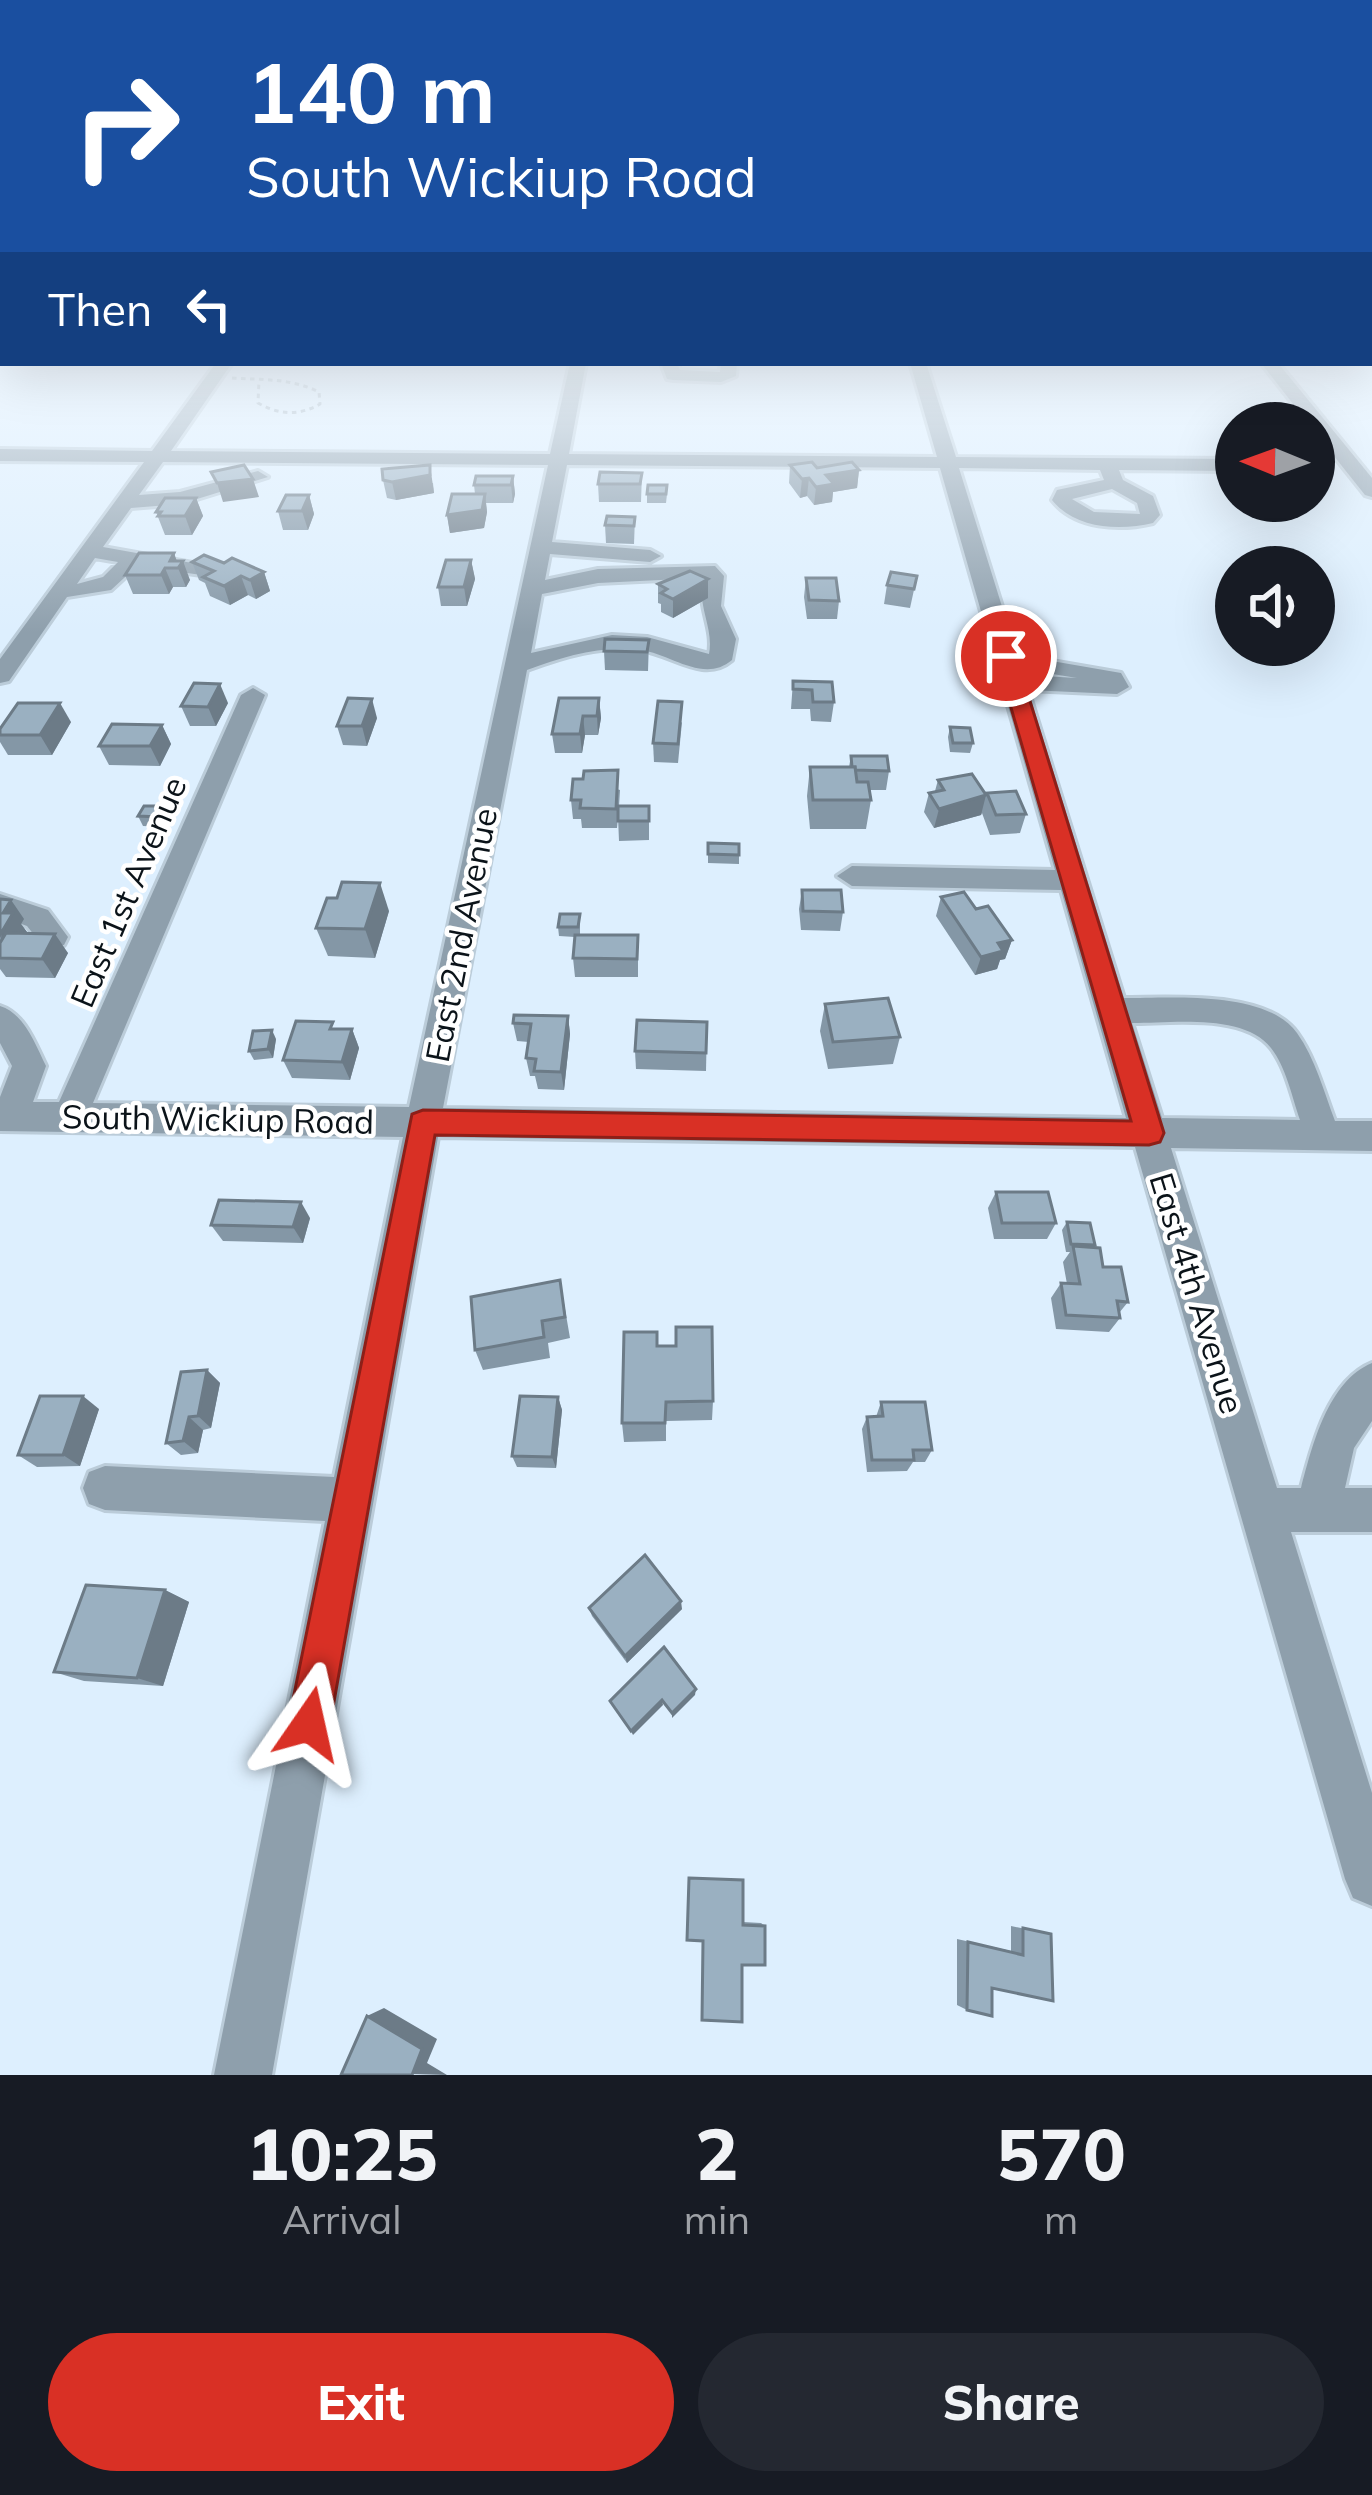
<!DOCTYPE html>
<style>
body{margin:0;font-family:Mulish,sans-serif;background:#242831;color:#f1f3f6;height:100vh;display:flex;flex-direction:column;font-size:45px;white-space:nowrap}
*{box-sizing:border-box;margin:0}
p{font-size:39px;color:#9ea1a6}
.icon{flex:none;width:66px;height:66px;fill:none;stroke:currentColor;stroke-width:2;stroke-linecap:round;stroke-linejoin:round}
.map{position:relative;height:2075px;overflow:hidden}
.side{display:flex;flex-direction:column;background:#171b24;flex:1}
.side>*{flex:none}
.hud{position:absolute;left:0px;top:0px;width:1374px;height:366px;box-shadow:0 12px 48px #0002;background:#1a4fa0;color:#fff;overflow:hidden}
.needle{width:78px;rotate:271deg}
.buttons{position:absolute;left:1215px;top:402px;display:grid;gap:24px}
.buttons a{display:grid;place-items:center;width:120px;height:120px;border-radius:50%;background:#171b24;box-shadow:0 12px 48px #0002;font-size:60px}
.pin{position:absolute;display:grid;place-items:center;width:102px;height:102px;color:#fff;margin:-51px;border:6px solid #fff;border-radius:50%;box-shadow:0 3px 12px #0007}
.me{position:absolute;width:132px;margin:-66px;rotate:11deg;stroke-linejoin:round;filter:drop-shadow(0 0 9px #0008)}
.turn{display:flex;align-items:center;gap:42px;height:252px;padding:0 48px;font-size:54px}
.turn .icon{width:156px;height:156px;stroke-width:2.5}
.turn b{display:block;font-size:84px;line-height:102px}
.then{display:flex;align-items:center;height:114px;padding:0 48px;background:#0003;gap:24px;font-size:45px}
.eta{display:flex;justify-content:space-evenly;align-items:center;height:204px;text-align:center}
.eta b{font-size:72px;font-weight:800;line-height:84px}
.action{display:flex;gap:24px;margin-top:auto;padding:24px 48px}
.action a{flex:1;height:138px;border-radius:72px;background:#d93025;color:#fff;font-size:48px;font-weight:800;line-height:138px;text-align:center}
.action a+a{background:#242831;color:#f1f3f6}
.map>svg:first-child{display:block}
</style>
<div class="map">
<svg width="1372" height="2075" viewBox="0 0 1372 2075">
<rect width="100%" height="100%" fill="#ddeffe"/>
<g fill="none" stroke-linecap="round" stroke-linejoin="round">
<defs>
<g id="minor">
<path d="M216,363H232L171,451L550,454L570,363H586L569,454L937,457L910,363H926L956,457L1236,459V471L1119,470L1123,480L1153,496L1160,515L1153,523C1119,531 1075,529 1052,500L1057,490L1104,480L1100,470L959,468L1017,655L1121,673L1129,687L1117,694L1028,690L1124,998C1172,998 1266,990 1297,1033C1315,1058 1324,1092 1335,1121H1372V1151L1171,1148L1277,1488H1301C1312,1446 1328,1381 1372,1363V1421L1354,1448L1345,1488H1372V1532H1291L1372,1793V1906L1353,1898L1345,1879L1135,1147L438,1137L272,2075H214L325,1521L105,1510L89,1504L83,1488L89,1472L105,1466L334,1477L403,1137L0,1131V1097L12,1066L0,1043V1006C25,1014 35,1044 46,1066L33,1102H59L241,695L253,688L265,695L93,1103L409,1107L548,465L163,462L139,495L180,492L258,471L268,477L181,504L131,508L103,547L209,566V576L137,566L111,590L67,597L9,681L0,683V659L144,462L0,461V449L152,451ZM567,465L940,468L1055,870L852,866L837,876L852,886L1061,890L1126,1118L443,1108L527,670C565,656 601,645 641,650C671,654 704,684 732,660L736,639L721,606L724,576L715,566L598,569L545,580L550,554L650,562L661,556L650,550L552,542ZM1112,489L1137,503L1140,514L1094,512L1072,499ZM95,558L118,562L103,577L77,584ZM702,578C698,609 714,629 709,654L647,637L612,635L531,653L542,594L598,583ZM1022,669L1077,678L1024,675ZM1132,1023C1172,1023 1244,1013 1271,1048C1286,1067 1292,1097 1300,1120L1162,1118Z"/>
<path d="M661,363H677L680,370L720,372L721,363H737L736,376L721,382L673,380L667,379Z"/>
<path d="M1261,363H1278L1372,478V497L1365,495L1314,431V423H1308Z"/>
<path d="M0,894L48,910L68,937L64,945H42L27,926L0,916Z"/>
</g>
</defs>
<use href="#minor" stroke="#bbccd9" stroke-width="6"/>
<path stroke="#9baab6" stroke-width="3" stroke-dasharray="4.5 4.5" stroke-linecap="butt" d="M232,378C262,380 291,378 319,392L320,404C299,416 279,415 258,403L259,380"/>
<use href="#minor" fill="#8e9fac" fill-rule="evenodd"/>
</g>
<g fill="#8497a6">
<path d="M790,465L859,470L857,488L833,492L832,502L814,505L807,496L800,498L789,483Z"/>
<path d="M642,473L641,502H599L598,484Z"/>
<path d="M513,476L515,494L513,503H486L487,512L484,528L450,533L447,515L475,494L474,485Z"/>
<path d="M383,480L433,483L434,493L396,500L387,498Z"/>
<path d="M647,494H667L666,503H647Z"/>
<path d="M309,495L314,514L308,530H283L278,511Z"/>
<path d="M196,498L203,516L192,535H165L156,512Z"/>
<path d="M635,517L634,544L606,543L605,525Z"/>
<path d="M471,560L475,579L467,606H441L438,587Z"/>
<path d="M177,561L190,580L186,587H173L169,594H133L125,575Z"/>
<path d="M192,562L224,563L264,572L270,591L256,599L248,595L230,605L210,596L205,583L199,580Z"/>
<path d="M917,576L910,608L884,604L887,585Z"/>
<path d="M806,578L839,601L837,619H807L804,597Z"/>
<path d="M708,579V598L673,618L661,612V604L658,603V584Z"/>
<path d="M649,640L648,671L605,670L604,651Z"/>
<path d="M793,681L834,702L831,722L811,721L810,709H791Z"/>
<path d="M599,698L601,718L598,735H585L582,753H555L552,734Z"/>
<path d="M228,703L216,726H190L181,706Z"/>
<path d="M377,718L367,746L343,745L337,726Z"/>
<path d="M71,722L52,755H8L0,742V729Z"/>
<path d="M682,722L678,763L654,762L653,743Z"/>
<path d="M162,725L171,744L160,766L109,765L99,746Z"/>
<path d="M950,727L973,743L970,753L950,752L948,737Z"/>
<path d="M851,756L889,771L886,790H869L871,800L866,829H810L807,796L810,767H849Z"/>
<path d="M583,779L620,790L619,806H649V840L619,841L618,817L617,828H582L581,819H573L571,800Z"/>
<path d="M938,780L986,795L1026,814L1020,833L990,835L982,813L981,815L934,828L924,812L929,793L935,791Z"/>
<path d="M138,816H170L165,827L143,826Z"/>
<path d="M708,843L739,844V864L708,863Z"/>
<path d="M802,890L843,912L840,931L801,930L799,909Z"/>
<path d="M941,897L976,909L1012,940L1005,959L1000,960L997,969L975,975L936,916Z"/>
<path d="M0,899L11,900L24,919L21,924L27,932L68,953L55,978L6,977L0,969Z"/>
<path d="M389,911L375,958L328,956L316,928Z"/>
<path d="M580,914V935H638V977H575L573,958L575,937L559,936L558,927Z"/>
<path d="M825,1004L900,1037L893,1064L828,1069L820,1031Z"/>
<path d="M568,1016L570,1034L564,1090L538,1089L535,1076H530L526,1058L529,1042L517,1041L513,1023Z"/>
<path d="M707,1022L706,1071L636,1069L635,1051Z"/>
<path d="M336,1029H352L359,1048L350,1080L292,1078L283,1060Z"/>
<path d="M276,1039L273,1058L254,1060L249,1051Z"/>
<path d="M996,1192L1056,1223L1047,1239H994L988,1208Z"/>
<path d="M310,1218L303,1243L223,1241L211,1225Z"/>
<path d="M1067,1222L1095,1245L1093,1247L1103,1267L1128,1302L1119,1313L1120,1318L1109,1332L1056,1329L1051,1298L1061,1283L1067,1284L1063,1262L1070,1252H1066L1062,1230Z"/>
<path d="M560,1280L570,1338L548,1343L550,1358L483,1370L475,1350Z"/>
<path d="M658,1346L713,1401L712,1420L666,1421V1441L624,1442L622,1423Z"/>
<path d="M207,1370L220,1383L211,1428L203,1430L198,1453L181,1455L166,1443Z"/>
<path d="M558,1397L562,1410L556,1468L517,1467L512,1456Z"/>
<path d="M881,1402L932,1450L925,1462H913L907,1471L867,1472L862,1429L867,1417H876Z"/>
<path d="M99,1409L80,1466L37,1467L18,1455Z"/>
<path d="M165,1590L189,1602L163,1686L84,1681L54,1672Z"/>
<path d="M589,1608L682,1609L627,1663L592,1616Z"/>
<path d="M743,1922L761,1923L765,1926L742,1965L702,2020V1940Z"/>
<path d="M1011,1926L1051,1934L967,2010L957,2005V1939L1011,1951Z"/>
</g>
<g fill="#6c7b87">
<path d="M430,465L434,493L396,500L392,482Z"/>
<path d="M859,470L857,488L833,492L832,502L814,505L816,487L826,475Z"/>
<path d="M513,476L515,494L513,503L511,485Z"/>
<path d="M809,478L807,496L800,498L802,479Z"/>
<path d="M253,479L259,497L223,502L217,483Z"/>
<path d="M485,494L487,512L484,528L450,533L447,515Z"/>
<path d="M309,495L314,514L308,530L302,511Z"/>
<path d="M196,498L203,516L192,535L185,516Z"/>
<path d="M174,553L179,567L183,561L190,580L186,587L178,568L170,561Z"/>
<path d="M471,560L475,579L467,606L464,587Z"/>
<path d="M165,568L173,587L169,594L161,575Z"/>
<path d="M264,572L270,591L256,599L250,580Z"/>
<path d="M241,576L248,595L230,605L224,586Z"/>
<path d="M708,579V598L673,618V599Z"/>
<path d="M220,684L228,703L216,726L208,707Z"/>
<path d="M599,698L601,718L598,735L597,716Z"/>
<path d="M372,699L377,718L367,746L362,726Z"/>
<path d="M60,703L71,722L52,755L40,735Z"/>
<path d="M583,716L585,735L582,753L580,734Z"/>
<path d="M162,725L171,744L160,766L150,746Z"/>
<path d="M986,795L981,815L934,828L939,809Z"/>
<path d="M166,806L170,816L165,827L160,817Z"/>
<path d="M380,883L389,911L375,958L365,929Z"/>
<path d="M11,900L24,919L21,924L27,932L0,954L3,913Z"/>
<path d="M55,934L68,953L55,978L42,959Z"/>
<path d="M1012,940L1005,959L1000,960L997,969L975,975L981,957L998,943Z"/>
<path d="M568,1016L570,1034L564,1090L561,1072Z"/>
<path d="M352,1029L359,1048L350,1080L342,1062Z"/>
<path d="M272,1030L276,1039L273,1058L268,1049Z"/>
<path d="M301,1202L310,1218L303,1243L293,1227Z"/>
<path d="M207,1370L220,1383L211,1428L198,1416Z"/>
<path d="M83,1396L99,1409L80,1466L63,1455Z"/>
<path d="M558,1397L562,1410L556,1468L552,1457Z"/>
<path d="M189,1417L203,1430L198,1453L183,1441Z"/>
<path d="M165,1590L189,1602L163,1686L137,1678Z"/>
<path d="M681,1601L682,1609L627,1663L625,1656Z"/>
<path d="M696,1689L695,1695L672,1718V1713Z"/>
<path d="M662,1700L663,1705L633,1735L631,1731Z"/>
<path d="M384,2008L437,2039L427,2063L447,2075L411,2074L367,2016Z"/>
</g>
<g fill="#9ab0c1" stroke="#6c7b87" stroke-width="3">
<path d="M812,462L817,468L852,462L859,470L826,475L834,484L816,487L809,478L802,479L790,465Z"/>
<path d="M244,465L253,479L217,483L211,472Z"/>
<path d="M430,465V475L392,482L383,480L382,469Z"/>
<path d="M600,472L642,473L640,484H598Z"/>
<path d="M476,476H513L511,485H474Z"/>
<path d="M648,485H667L666,494H647Z"/>
<path d="M452,494H485L482,510L447,515Z"/>
<path d="M286,495H309L302,511H278Z"/>
<path d="M165,498H196L185,516H158L161,512H156Z"/>
<path d="M607,516L635,517L634,526L605,525Z"/>
<path d="M139,553H174L170,561H183L178,568H165L161,575H125Z"/>
<path d="M204,555L224,563L232,558L264,572L250,580L241,576L224,586L203,577L214,571L192,562Z"/>
<path d="M446,560H471L464,587H438Z"/>
<path d="M690,571L708,579L673,599L661,593L667,589L658,584Z"/>
<path d="M891,572L917,576L914,589L887,585Z"/>
<path d="M806,578H836L839,601L809,600Z"/>
<path d="M605,639L649,640L647,652L604,651Z"/>
<path d="M793,681L832,682L834,702H813L812,690L793,689Z"/>
<path d="M194,683L220,684L208,707L181,706Z"/>
<path d="M348,698L372,699L362,726H337Z"/>
<path d="M559,698H599L597,716H583L580,734H552Z"/>
<path d="M658,701L682,702L678,744L653,743Z"/>
<path d="M18,703H60L40,735H0V729Z"/>
<path d="M112,724L162,725L150,746H99Z"/>
<path d="M950,727L970,728L973,743H953Z"/>
<path d="M851,756H887L889,771L855,770V767H852Z"/>
<path d="M810,767H855L857,782H868L871,800H813Z"/>
<path d="M618,770L616,809L580,808L581,800H571L573,779H583L584,771Z"/>
<path d="M972,774L986,795L939,809L929,793L944,790L938,780Z"/>
<path d="M1016,791L1026,814L996,815L987,793Z"/>
<path d="M144,806H166L160,817L138,816Z"/>
<rect x="618" y="806" width="31" height="15"/>
<path d="M708,843L739,844V855L708,854Z"/>
<path d="M342,882L380,883L365,929L316,928L327,898H337Z"/>
<path d="M802,890H841L843,912L803,911Z"/>
<path d="M964,892L976,909L988,906L1012,940L998,943L1003,951L981,957L941,897Z"/>
<path d="M0,899L11,900L3,913H13L0,935Z"/>
<path d="M560,914H580L578,927H558Z"/>
<path d="M6,933L55,934L42,959L0,958V943Z"/>
<path d="M575,935H638L637,959L573,958Z"/>
<path d="M888,998L900,1037L833,1042L825,1004Z"/>
<path d="M514,1015L568,1016L561,1072L534,1071L536,1059L526,1058L531,1024L513,1023Z"/>
<path d="M637,1020L707,1022L706,1053L635,1051Z"/>
<path d="M296,1021L333,1022L330,1029H352L342,1062L283,1060Z"/>
<path d="M272,1030L268,1049L249,1051L253,1031Z"/>
<path d="M996,1192H1048L1056,1223H1002Z"/>
<path d="M219,1200L301,1202L293,1227L211,1225Z"/>
<path d="M1067,1222L1090,1223L1095,1245L1071,1244Z"/>
<path d="M1073,1246L1100,1248L1103,1267H1121L1128,1302L1117,1301L1120,1318L1066,1315L1061,1283L1080,1284Z"/>
<path d="M560,1280L565,1317L542,1321L544,1337L475,1350L471,1297Z"/>
<path d="M676,1327H712L713,1401L666,1402L665,1423H622L624,1332H657V1346H676Z"/>
<path d="M207,1370L198,1416L189,1417L183,1441L166,1443L181,1372Z"/>
<path d="M40,1396H83L63,1455H18Z"/>
<path d="M520,1396L558,1397L552,1457L512,1456Z"/>
<path d="M881,1402H925L932,1450H913L914,1460H872L867,1417L883,1416Z"/>
<path d="M645,1555L681,1601L625,1656L589,1608Z"/>
<path d="M86,1585L165,1590L137,1678L54,1672Z"/>
<path d="M664,1647L696,1689L672,1713L662,1700L631,1731L610,1701Z"/>
<path d="M689,1878L743,1880V1925L765,1926V1965H742V2022L702,2020L703,1941L687,1940Z"/>
<path d="M1023,1928L1051,1934L1053,2001L992,1988V2016L967,2010L968,1942L1023,1955Z"/>
<path d="M367,2016L422,2049L412,2075H341Z"/>
</g>
<linearGradient id="sky" x2="0" y2="1"><stop stop-color="#7cacd7"/><stop offset="0.54" stop-color="#f0f8ff"/><stop offset="1" stop-color="#f0f8ff" stop-opacity="0"/></linearGradient>
<rect width="1372" height="633" fill="url(#sky)"/>
<path fill="#d93025" stroke="#8d1f18" stroke-width="3" d="M999,652L1016,656L1164,1133L1160,1142L1149,1145L435,1135L330,1724L324,1739L309,1745L294,1739L288,1724L412,1114L423,1110L1131,1121L996,656Z"/>
<g text-anchor="middle" stroke-width="9" stroke-linejoin="round" paint-order="stroke">
<g font-size="33" fill="#0b1319" stroke="#fff">
<text transform="translate(128 892) rotate(-67)" y="12">East 1st Avenue</text>
<text transform="translate(461 935) rotate(-79)" y="12">East 2nd Avenue</text>
<text transform="translate(218 1119) rotate(1)" y="12">South Wickiup Road</text>
<text transform="translate(1197 1293) rotate(73)" y="12">East 4th Avenue</text>
</g>
</g>
</svg>
<div class="buttons">
<a><svg class="needle" viewBox="-14 -14 28 28"><path d="M0-13l5 13h-10z" fill="#e53935"/><path d="M0 13l5-13h-10z" fill="#9ea1a6"/></svg></a>
<a><svg class="icon" aria-label="sound" viewBox="0 0 24 24"><path d="M4 9h4l5-4v14l-5-4H4zM17 9q2 3 0 6"/></svg></a>
</div>
<div class="pin" style="left:1006px;top:656px;background:#d93025"><svg class="icon" aria-label="arrive" viewBox="0 0 24 24"><path d="M6 21V4h12l-3 4 3 4H6"/></svg></div>
<svg class="me" style="left:309px;top:1724px" viewBox="-20 -20 40 40"><path d="M0-17L14 15 0 8-14 15z" fill="#d93025" stroke="#fff" stroke-width="4"/></svg>
<div class="hud">
<div class="turn"><svg class="icon" aria-label="right" viewBox="0 0 24 24"><path d="M7 20v-9h11M14 6l5 5-5 5"/></svg><div><b>140 m</b>South Wickiup Road</div></div>
<div class="then">Then<svg class="icon" aria-label="left" viewBox="0 0 24 24"><path d="M17 20v-9H6M10 6l-5 5 5 5"/></svg></div>
</div>
</div>
<section class="side">
<div class="eta">
<div><b>10:25</b><p>Arrival</p></div>
<div><b>2</b><p>min</p></div>
<div><b>570</b><p>m</p></div>
</div>
<div class="action"><a>Exit</a><a>Share</a></div>
</section>
